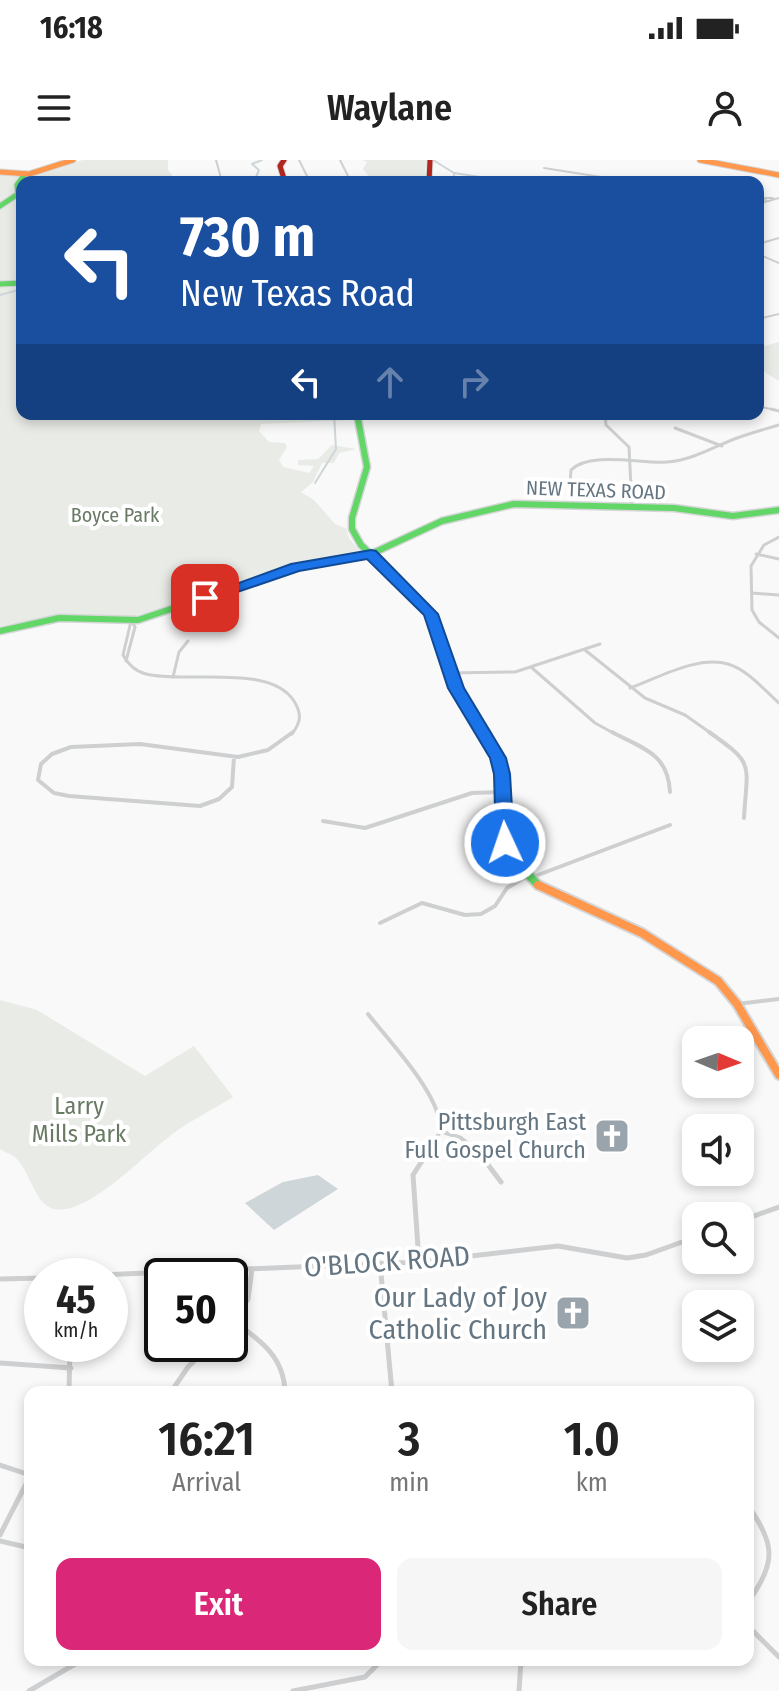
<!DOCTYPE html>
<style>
body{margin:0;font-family:"Fira Sans Condensed",sans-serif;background:#f6f6f6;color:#222;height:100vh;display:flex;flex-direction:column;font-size:30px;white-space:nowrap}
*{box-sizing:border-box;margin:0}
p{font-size:26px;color:#767676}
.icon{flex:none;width:44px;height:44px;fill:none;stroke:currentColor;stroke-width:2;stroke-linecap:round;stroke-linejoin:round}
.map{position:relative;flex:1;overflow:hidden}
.sheet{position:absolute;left:24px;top:1226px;width:730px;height:280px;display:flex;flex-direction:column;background:#fff;border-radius:16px;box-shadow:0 4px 12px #0003}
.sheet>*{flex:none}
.hud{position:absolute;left:16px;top:16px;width:748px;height:244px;border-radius:16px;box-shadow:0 4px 12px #0003;background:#1a4fa0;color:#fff;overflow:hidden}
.needle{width:52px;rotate:92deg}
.controls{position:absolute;left:682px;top:866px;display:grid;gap:16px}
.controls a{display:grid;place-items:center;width:72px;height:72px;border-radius:16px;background:#fff;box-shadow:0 4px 12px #0003;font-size:40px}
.speed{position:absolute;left:24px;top:1098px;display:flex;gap:16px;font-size:40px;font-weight:700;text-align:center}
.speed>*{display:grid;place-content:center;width:104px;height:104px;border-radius:50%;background:#fff;box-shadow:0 4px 12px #0003;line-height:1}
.speed small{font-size:20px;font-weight:400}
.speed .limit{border:4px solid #111;border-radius:12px;background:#fff;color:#111}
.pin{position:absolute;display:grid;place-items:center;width:68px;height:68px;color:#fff;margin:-34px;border-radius:16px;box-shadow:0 4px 12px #0006}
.me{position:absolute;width:88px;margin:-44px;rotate:357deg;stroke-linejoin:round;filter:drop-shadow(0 0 6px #0008)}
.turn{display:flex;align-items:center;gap:28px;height:168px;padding:0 32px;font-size:36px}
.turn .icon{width:104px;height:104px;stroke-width:2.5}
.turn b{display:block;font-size:56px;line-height:68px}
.lanes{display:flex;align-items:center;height:76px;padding:0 32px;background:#0003;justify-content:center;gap:40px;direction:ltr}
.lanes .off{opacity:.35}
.eta{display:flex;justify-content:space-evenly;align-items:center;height:136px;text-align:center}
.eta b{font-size:48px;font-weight:600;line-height:56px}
.primary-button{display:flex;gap:16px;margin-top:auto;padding:16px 32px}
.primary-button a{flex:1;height:92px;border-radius:16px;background:#db2777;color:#fff;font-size:32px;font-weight:600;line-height:92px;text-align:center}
.primary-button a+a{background:#f6f6f6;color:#222}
.status{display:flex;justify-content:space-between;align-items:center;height:56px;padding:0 40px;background:#fff;direction:ltr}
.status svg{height:22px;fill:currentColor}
header{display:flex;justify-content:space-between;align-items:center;height:104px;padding:0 32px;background:#fff;font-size:36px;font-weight:600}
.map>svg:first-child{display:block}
</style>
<div class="status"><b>16:18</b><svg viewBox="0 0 49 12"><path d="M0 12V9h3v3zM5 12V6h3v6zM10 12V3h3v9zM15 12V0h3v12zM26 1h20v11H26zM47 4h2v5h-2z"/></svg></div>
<header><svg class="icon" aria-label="menu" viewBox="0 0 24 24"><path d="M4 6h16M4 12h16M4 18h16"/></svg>Waylane<svg class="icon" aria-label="person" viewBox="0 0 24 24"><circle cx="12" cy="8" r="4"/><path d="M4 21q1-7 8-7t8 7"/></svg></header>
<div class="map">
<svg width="779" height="1531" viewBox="0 0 779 1531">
<rect width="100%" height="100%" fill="#f9f9f9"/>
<g fill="#e8ebe6">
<path d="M83,0H168V10L177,22H22V254L346,256L352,260L261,264L259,271L269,282L285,283L287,287L279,300L283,307L309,313L314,306L298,305V300L318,299L332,285L356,289L339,293L334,303H322L313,322L301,332L314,340L335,364L346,368L349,378L361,393L284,408L131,457L66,454L0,466V14L29,16Z"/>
<path d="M362,0H426L425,22H373L363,9L367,2Z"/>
<path d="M779,182V221L758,208V188Z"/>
<path d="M0,840L37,850L145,916L194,886L233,937C211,951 185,963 165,980C141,998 83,1060 51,1048C36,1042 30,1015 20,1003C16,996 7,993 0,989Z"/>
</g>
<path fill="#ced6d9" d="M318,1015L338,1029L274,1070L245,1043L283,1022Z"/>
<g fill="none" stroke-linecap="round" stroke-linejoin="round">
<g stroke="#ced6d9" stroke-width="2">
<path d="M433,0L454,13L513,22"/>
<path d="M454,15L455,22"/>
<path d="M259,22L256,17L259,10L252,4L262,0"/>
<path d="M758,40H766"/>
<path d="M0,135L22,129"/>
<path d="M315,323L336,289L334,254"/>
</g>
<defs>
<g id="fast-far2">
<path d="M0,46L18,34L17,25L25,14"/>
<path d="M0,124L22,123"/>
</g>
<g id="fast-far1">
<path d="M357,254L367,307L352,358V369L361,385L426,447L436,464L456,528L486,574"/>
<path d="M371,394L442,361L514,344L674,348L733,356L779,350"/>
<path d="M0,471L59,458L138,460L296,407L371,394"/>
</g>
<path id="fast" d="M485,572L501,606L503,674L511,696L538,725"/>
<g id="slow-far1">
<path d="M700,0L779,15"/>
<path d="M0,12L29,14L73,0"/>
</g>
<path id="slow" d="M538,725L642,773L718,821L737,844L779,915"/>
<g id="jam">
<path d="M284,0L280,6L285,22"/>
<path d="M429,22L430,0"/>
</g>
</defs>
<use href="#fast-far2" stroke="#d5d6d7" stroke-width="7"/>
<use href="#fast-far1" stroke="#d5d6d7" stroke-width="9"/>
<use href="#fast" stroke="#d5d6d7" stroke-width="12"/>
<use href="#slow-far1" stroke="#d5d6d7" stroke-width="7"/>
<use href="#slow" stroke="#d5d6d7" stroke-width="12"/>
<use href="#jam" stroke="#d5d6d7" stroke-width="7"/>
<g stroke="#cecfd0" stroke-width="2">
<path d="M216,0L222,22"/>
<path d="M299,0L310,22"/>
<path d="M340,0L351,22"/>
<path d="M544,8L633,22"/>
<path d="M758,38H773"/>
<path d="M758,44L779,38"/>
<path d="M758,84L779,78"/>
<path d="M758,94L779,103"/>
<path d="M758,159L779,154"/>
<path d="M758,246L779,251"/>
</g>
<g stroke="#cecfd0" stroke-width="3">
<path d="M771,249L779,251"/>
<path d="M605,254L606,265L629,287L632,347"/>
<path d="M553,256L556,254"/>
<path d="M675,268L722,286"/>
<path d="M570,324L571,310C590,291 641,304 667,302C693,300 713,287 737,278C751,273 765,269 779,265"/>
<path d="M779,377L764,385L751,406L752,450L759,462L779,478"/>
<path d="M756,394L779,399"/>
<path d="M752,433L779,435"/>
<path d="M131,461L123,495C129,505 135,511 146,514C185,524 270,503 294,541C302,554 301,562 292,574"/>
<path d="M585,490L645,538L685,555L712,574"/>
<path d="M126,501L135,467L132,461"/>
<path d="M531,507L595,563L615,574"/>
<path d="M450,513L515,512L600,484"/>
<path d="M173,517L179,492L188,481"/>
<path d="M630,528C658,518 698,495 728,504C748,510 764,530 779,543"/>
</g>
<g stroke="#cecfd0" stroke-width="4">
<path d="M612,572C643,589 668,593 670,632"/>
<path d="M709,572C756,605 747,603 744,658"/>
<path d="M234,597L232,627L219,639L200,646L69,636L54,633L38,620L41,604L52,594L71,587L140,584L238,597L268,590L293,572"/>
<path d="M323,661L365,668L472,633L500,632"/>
<path d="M530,718L670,665"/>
<path d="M380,763L422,743L465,755L481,754L495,746L507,728L527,716"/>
<path d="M737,844L779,839"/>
<path d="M368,854C389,881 436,930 440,964C441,975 434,983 428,992"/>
<path d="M440,971L461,978L478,992"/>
</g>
<g stroke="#cecfd0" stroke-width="5">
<path d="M477,990L501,1022"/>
<path d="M740,1061L779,1047"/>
<path d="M419,1102L413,1015L429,990"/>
<path d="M380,1103L392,1232"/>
<path d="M74,1116L419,1102L558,1086L627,1098L646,1095L696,1077"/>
<path d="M0,1119L42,1118"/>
<path d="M235,1162C261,1181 284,1197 285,1232"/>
<path d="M230,1166L248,1139L252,1109"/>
<path d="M0,1203L71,1208"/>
<path d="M69,1232L70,1184"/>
<path d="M171,1232L188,1207L211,1184"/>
<path d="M0,1305L30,1315"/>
<path d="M748,1346C776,1384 776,1404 748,1442"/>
<path d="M0,1375L30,1316"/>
<path d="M0,1381L30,1388"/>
<path d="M748,1466L779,1497"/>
<path d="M29,1531L82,1500"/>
<path d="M293,1531L365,1517L382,1500"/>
<path d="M519,1531L521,1500"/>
</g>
<use href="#fast-far2" stroke="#63d668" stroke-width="5"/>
<use href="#fast-far1" stroke="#63d668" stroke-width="6"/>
<use href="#fast" stroke="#63d668" stroke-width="8"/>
<use href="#slow-far1" stroke="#ff974d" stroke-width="5"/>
<use href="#slow" stroke="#ff974d" stroke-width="8"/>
<use href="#jam" stroke="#b3261e" stroke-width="5"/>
</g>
<path fill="#1a73e8" stroke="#114b97" stroke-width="2" d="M371,390L376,391L438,454L464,528L506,598L510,614L514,683L511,687H499L496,683L494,614L490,598L448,528L424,455L367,399L299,411L205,443L198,438L291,404Z"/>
<defs>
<symbol id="church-square" viewBox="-11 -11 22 22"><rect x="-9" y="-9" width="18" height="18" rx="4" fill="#99a4ac" stroke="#fff"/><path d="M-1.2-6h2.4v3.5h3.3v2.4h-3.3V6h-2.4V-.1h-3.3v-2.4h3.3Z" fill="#fff"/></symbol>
</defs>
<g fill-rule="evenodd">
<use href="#church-square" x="592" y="956" width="40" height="40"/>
<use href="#church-square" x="553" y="1133" width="40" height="40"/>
</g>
<g text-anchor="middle" stroke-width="8" stroke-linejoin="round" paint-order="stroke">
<g font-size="20" fill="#657683" stroke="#fff">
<text transform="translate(596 330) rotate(2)" y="7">NEW TEXAS ROAD</text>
</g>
<g font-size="20" fill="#687a64" stroke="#fff">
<text x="115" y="362">Boyce Park</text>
</g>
<g font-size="24" fill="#687a64" stroke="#fff">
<text x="79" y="954">Larry<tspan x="79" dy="28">Mills Park</tspan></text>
</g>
<g font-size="24" fill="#657683" stroke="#fff" text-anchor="end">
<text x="586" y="970">Pittsburgh East<tspan x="586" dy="28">Full Gospel Church</tspan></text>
</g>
<g font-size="28" fill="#657683" stroke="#fff">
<text transform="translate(387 1101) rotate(-4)" y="10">O'BLOCK ROAD</text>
</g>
<g font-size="28" fill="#657683" stroke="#fff" text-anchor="end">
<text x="547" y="1147">Our Lady of Joy<tspan x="547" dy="32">Catholic Church</tspan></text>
</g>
</g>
</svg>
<div class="controls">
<a><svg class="needle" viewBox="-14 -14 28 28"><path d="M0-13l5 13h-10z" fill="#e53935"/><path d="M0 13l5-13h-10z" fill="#767676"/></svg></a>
<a><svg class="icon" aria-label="sound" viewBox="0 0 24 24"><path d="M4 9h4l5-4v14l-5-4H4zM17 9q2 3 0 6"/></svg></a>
<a><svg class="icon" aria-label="search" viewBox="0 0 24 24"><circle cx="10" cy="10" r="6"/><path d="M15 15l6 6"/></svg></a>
<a><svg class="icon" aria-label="layers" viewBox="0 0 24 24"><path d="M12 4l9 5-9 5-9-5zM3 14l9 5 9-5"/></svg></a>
</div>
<div class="speed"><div>45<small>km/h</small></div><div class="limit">50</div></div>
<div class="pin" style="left:205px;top:438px;background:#d93025"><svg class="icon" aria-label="arrive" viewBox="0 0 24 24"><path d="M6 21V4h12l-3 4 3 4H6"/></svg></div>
<svg class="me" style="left:505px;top:683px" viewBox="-20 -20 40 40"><circle r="17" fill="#1a73e8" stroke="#fff" stroke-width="3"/><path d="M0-11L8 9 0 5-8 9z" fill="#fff"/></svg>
<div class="hud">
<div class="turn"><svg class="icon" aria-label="left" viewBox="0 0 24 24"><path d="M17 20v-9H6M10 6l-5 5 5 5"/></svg><div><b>730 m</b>New Texas Road</div></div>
<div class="lanes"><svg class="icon" aria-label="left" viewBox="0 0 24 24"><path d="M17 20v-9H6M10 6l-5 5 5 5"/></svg><svg class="icon off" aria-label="ahead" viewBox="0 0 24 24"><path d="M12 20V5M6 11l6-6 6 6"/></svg><svg class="icon off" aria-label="right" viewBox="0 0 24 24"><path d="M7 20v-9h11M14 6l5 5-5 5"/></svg></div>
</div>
<section class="sheet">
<div class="eta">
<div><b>16:21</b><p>Arrival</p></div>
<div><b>3</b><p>min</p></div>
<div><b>1.0</b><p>km</p></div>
</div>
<div class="primary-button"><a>Exit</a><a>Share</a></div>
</section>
</div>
